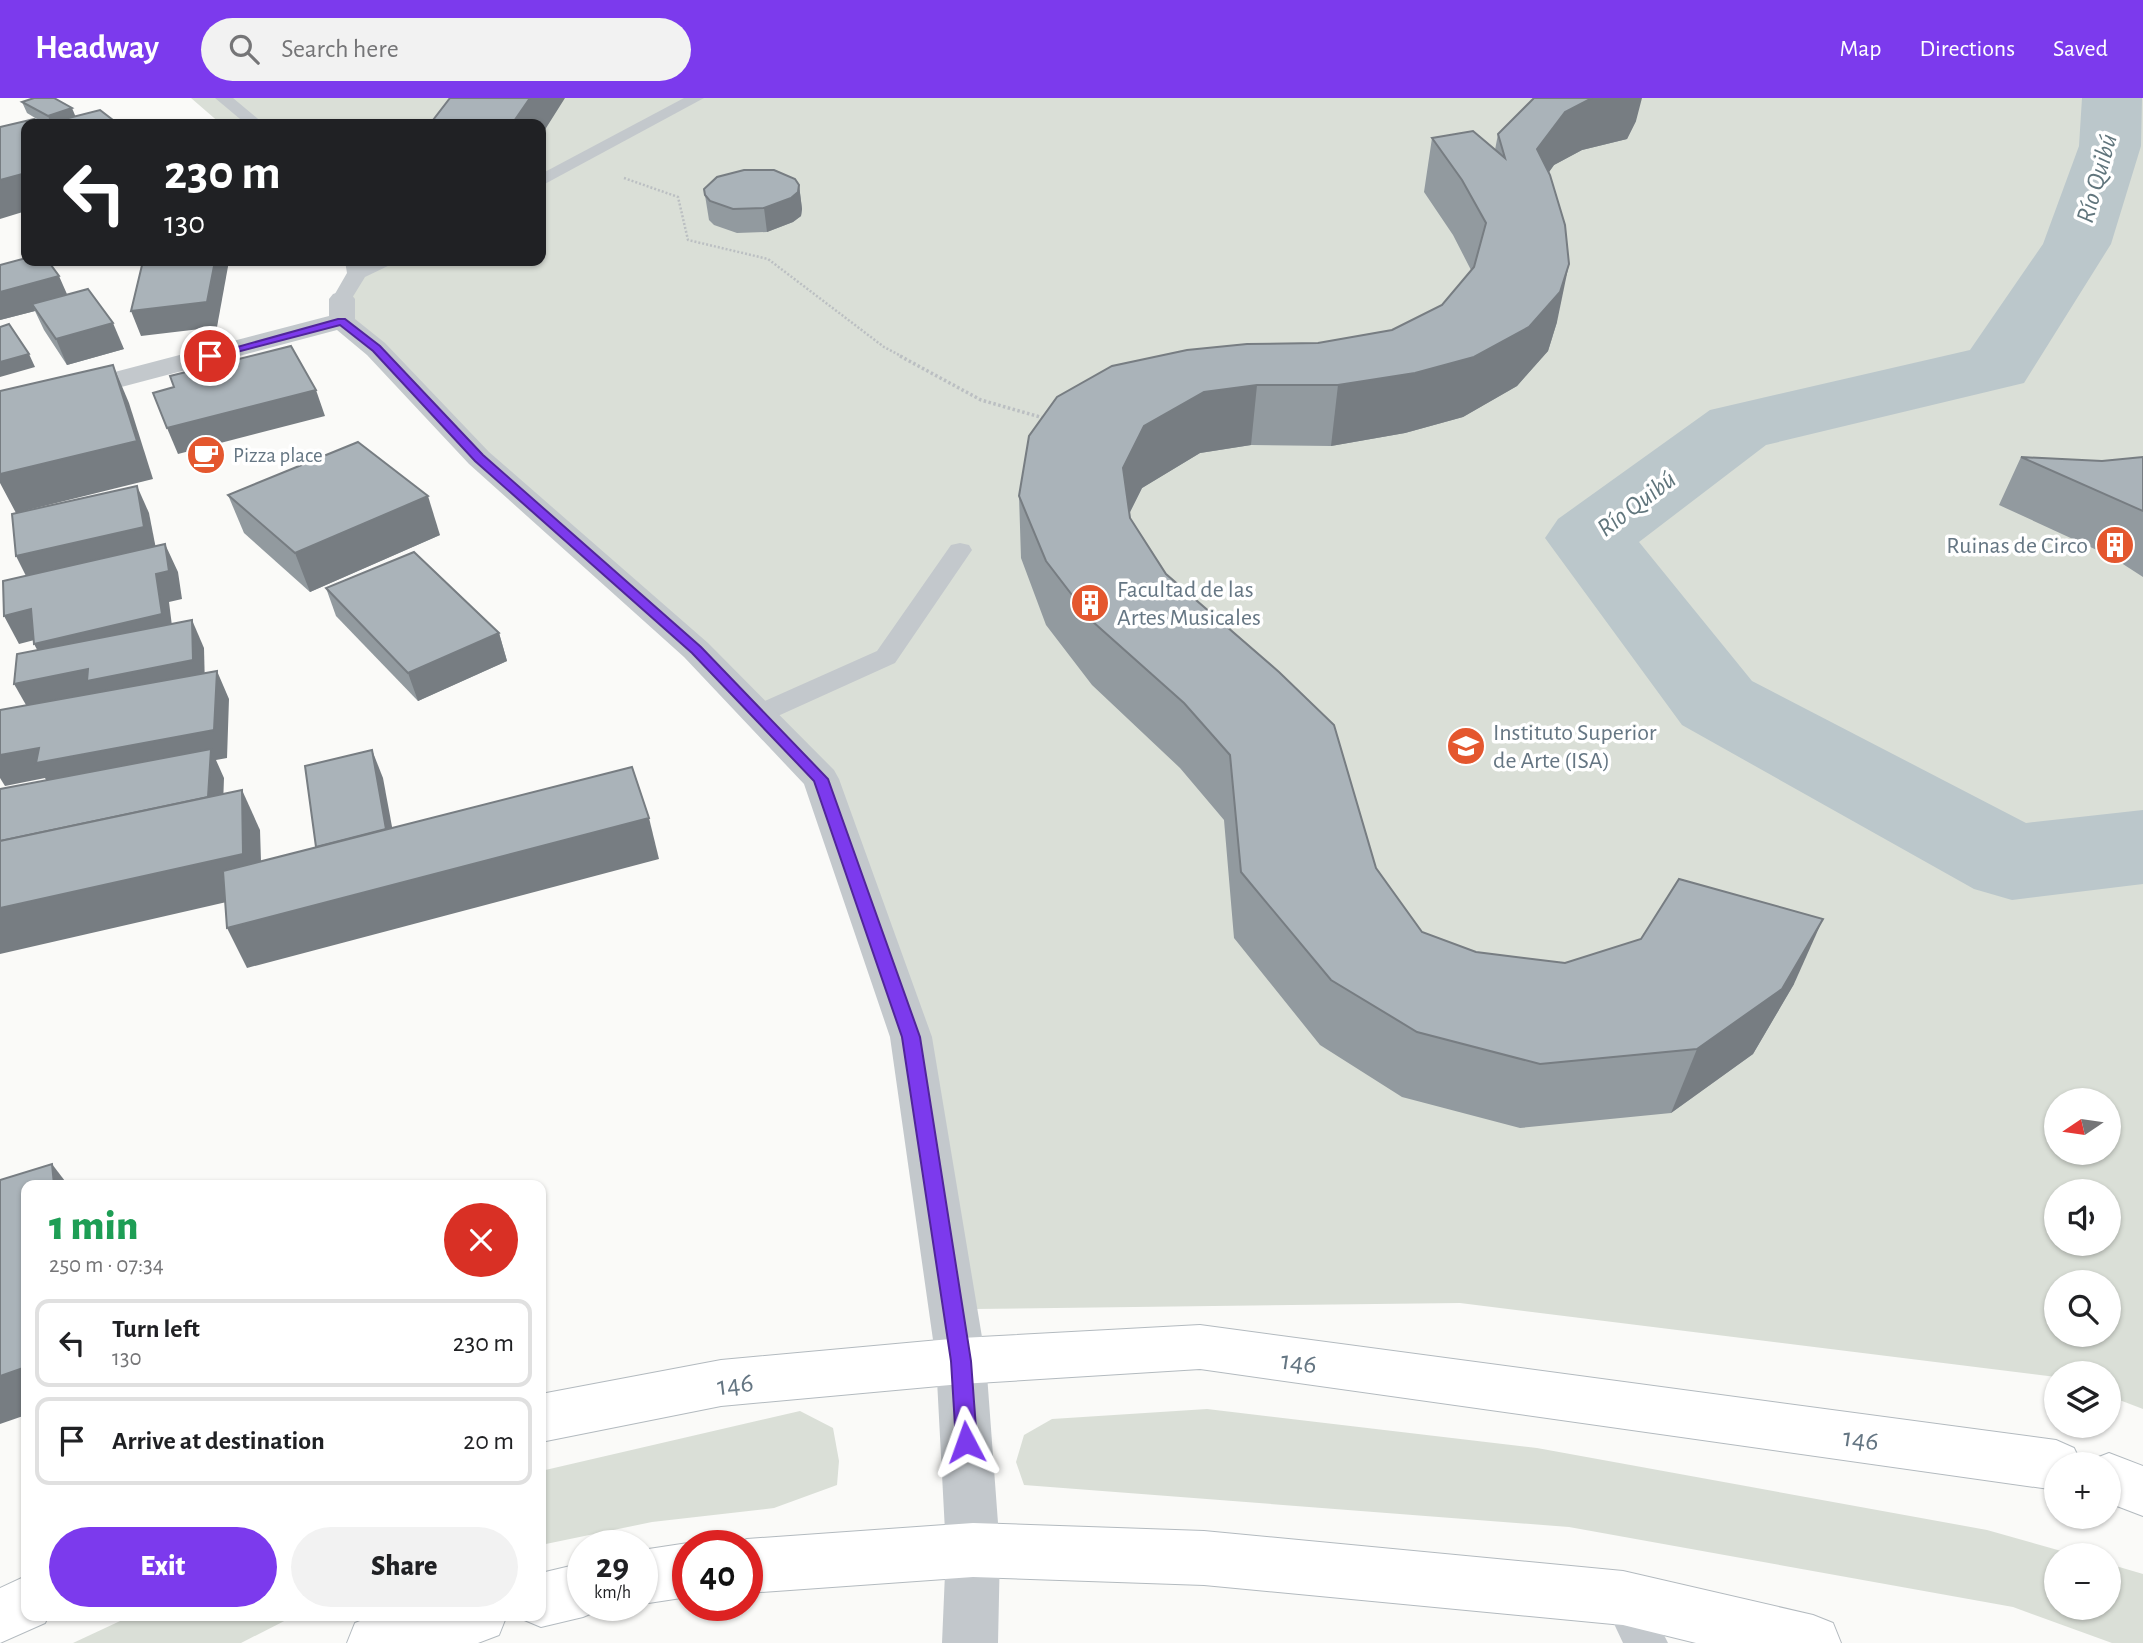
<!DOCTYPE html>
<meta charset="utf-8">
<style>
body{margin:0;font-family:"Alegreya Sans",sans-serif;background:#f2f2f2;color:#202124;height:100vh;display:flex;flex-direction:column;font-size:26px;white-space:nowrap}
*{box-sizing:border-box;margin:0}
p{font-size:23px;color:#757577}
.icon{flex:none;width:38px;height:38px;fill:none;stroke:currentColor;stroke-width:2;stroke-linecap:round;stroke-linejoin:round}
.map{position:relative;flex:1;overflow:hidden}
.details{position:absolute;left:21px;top:1082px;width:525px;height:441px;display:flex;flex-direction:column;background:#fff;border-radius:14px;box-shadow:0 2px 5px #0004}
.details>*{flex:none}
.top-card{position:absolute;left:21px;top:21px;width:525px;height:147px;border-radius:14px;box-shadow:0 2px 5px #0004;background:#202124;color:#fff;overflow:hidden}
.needle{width:46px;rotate:257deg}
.tools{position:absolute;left:2044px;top:990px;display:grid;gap:14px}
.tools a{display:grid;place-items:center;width:77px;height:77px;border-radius:50%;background:#fff;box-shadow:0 2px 5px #0004;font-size:35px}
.speed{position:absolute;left:567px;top:1432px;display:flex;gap:14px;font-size:35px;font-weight:700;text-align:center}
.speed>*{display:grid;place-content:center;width:91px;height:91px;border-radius:50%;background:#fff;box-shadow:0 2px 5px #0004;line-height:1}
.speed small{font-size:18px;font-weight:400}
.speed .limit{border:10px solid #d22;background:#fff;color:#111}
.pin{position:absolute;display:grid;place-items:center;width:60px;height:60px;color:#fff;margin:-30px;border:4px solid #fff;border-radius:50%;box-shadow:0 2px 7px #0007}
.me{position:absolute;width:77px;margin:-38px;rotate:356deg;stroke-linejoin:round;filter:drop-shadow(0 0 5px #0008)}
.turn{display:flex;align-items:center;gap:24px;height:147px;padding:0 28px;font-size:32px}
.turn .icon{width:91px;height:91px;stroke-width:2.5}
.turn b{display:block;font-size:49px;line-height:60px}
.round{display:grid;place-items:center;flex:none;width:74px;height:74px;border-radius:37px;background:#f2f2f2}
.head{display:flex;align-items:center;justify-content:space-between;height:119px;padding:0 28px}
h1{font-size:42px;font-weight:800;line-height:52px;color:#1e9e55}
.action{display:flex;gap:14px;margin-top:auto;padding:14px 28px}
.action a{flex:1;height:80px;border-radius:42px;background:#7c3aed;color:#fff;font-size:28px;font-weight:800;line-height:80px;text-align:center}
.action a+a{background:#f2f2f2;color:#202124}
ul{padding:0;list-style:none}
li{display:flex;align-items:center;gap:21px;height:88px;margin:0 14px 10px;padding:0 14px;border:4px solid #e0e0e0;border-radius:14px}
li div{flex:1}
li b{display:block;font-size:26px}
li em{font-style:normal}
header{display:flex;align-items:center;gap:42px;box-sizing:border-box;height:98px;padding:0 35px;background:#7c3aed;color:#fff}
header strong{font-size:33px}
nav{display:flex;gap:38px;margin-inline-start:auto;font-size:24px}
.search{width:490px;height:63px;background:#f2f2f2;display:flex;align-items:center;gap:18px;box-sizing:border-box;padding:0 24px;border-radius:38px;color:#757577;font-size:26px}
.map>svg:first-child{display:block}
</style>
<header>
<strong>Headway</strong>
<div class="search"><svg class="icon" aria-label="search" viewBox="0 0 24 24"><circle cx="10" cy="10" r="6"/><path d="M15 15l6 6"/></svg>Search here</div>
<nav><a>Map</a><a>Directions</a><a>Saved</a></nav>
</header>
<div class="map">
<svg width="2143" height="1545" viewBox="0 0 2143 1545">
<rect width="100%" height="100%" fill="#fafaf8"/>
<g fill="#dadfd7" fill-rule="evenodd">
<path d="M191,0H2143V1311L2109,1298V1276H2056V1279L1460,1205L974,1211L821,681L342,223L357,175L354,163H541V26H221ZM2056,1003H2109V1055H2056ZM2056,1094H2109V1146H2056ZM2056,1185H2109V1237H2056Z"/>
<path d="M1207,1311L1537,1350L1987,1432L2079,1458H2056V1510H2109V1466L2143,1476V1545H2112L2013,1509L1569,1429L1024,1387L1016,1364L1024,1337L1052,1321Z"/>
<path d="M800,1313L833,1330L839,1363L837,1387L774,1410L652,1424L541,1447V1373Z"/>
<path d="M133,1517H296L241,1545H73Z"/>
</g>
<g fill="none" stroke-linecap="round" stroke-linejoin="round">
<path fill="#bbc7cb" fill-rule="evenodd" d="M2082,0H2142L2141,48L2111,146L2024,285L1766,347L1639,444L1752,583L2026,725L2143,712V786L2012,802L1974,791L1682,627L1545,440L1558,421L1710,312L1970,252L2043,146L2079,48Z"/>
<defs>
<g id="secondary">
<path d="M1200,1227L2056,1342L2074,1350L2082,1367H2056V1392L1200,1271L961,1286L721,1308L541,1344V1296L721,1262L961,1240Z"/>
<path d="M2109,1355L2143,1368V1418L2109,1405V1367H2089L2091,1362Z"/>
<path d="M973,1425L1204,1433L1623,1473L1813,1517L1833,1525L1841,1545H1696L1623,1527L1204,1487L973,1479L747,1495V1447H732L747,1441Z"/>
<path d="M688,1445L694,1447H688V1499L642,1506V1452Z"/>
<path d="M583,1465V1507H604L602,1511L583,1519L541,1529L522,1521L520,1517H541V1475Z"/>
<path d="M26,1478V1517H49L45,1525L0,1545V1490Z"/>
<path d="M375,1517H507L499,1537L478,1545H347L355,1525Z"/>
</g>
</defs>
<use href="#secondary" stroke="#b3babf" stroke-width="2"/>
<path stroke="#bbbfc2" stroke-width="2.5" stroke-dasharray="2 2" stroke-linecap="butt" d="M624,80L678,99L688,142L768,161L884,249L903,259"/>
<path stroke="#bbbfc2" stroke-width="3.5" stroke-dasharray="2.5 2.5" stroke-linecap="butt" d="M900,258L981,302L1047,321"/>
<g fill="#c3c8cc" fill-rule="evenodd">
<path d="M215,0H233L264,26H246Z"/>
<path d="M684,0H704L541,88V76Z"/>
<path d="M345,163H393L390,167L365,179L349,205H335L332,201L347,175Z"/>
<path d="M960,445L969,447L972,452L895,565L769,622L759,625L749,622L745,616L749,610L877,553L951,447Z"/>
<path d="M1623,1479L1638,1485L1668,1545H1623L1602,1500L1608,1485Z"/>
</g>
<path fill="#c3c8cc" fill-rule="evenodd" d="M342,193L351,196L355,201V221L385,245L489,354L708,545L834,672L839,681L932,939L986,1263L979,1279L961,1286L943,1279L936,1263L890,939L804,686L684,559L469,366L367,257L337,232L0,321V304L329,218V201L333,196Z"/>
<path fill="#c3c8cc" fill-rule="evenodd" d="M961,1240L979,1247L986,1263L1000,1452L998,1545H942L946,1452L936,1263L943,1247Z"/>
<use href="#secondary" fill="#fff" fill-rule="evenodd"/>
</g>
<g fill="#929a9f">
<path d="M22,4L76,18L113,22L114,26H45L27,15Z"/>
<path d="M1636,23L1627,41L1582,52L1554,67L1549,74L1557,224L1548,253L1517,288L1463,319L1405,335L1331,348L1251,347L1200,355L1142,390L1129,416L1130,420L1166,476L1422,834L1476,854L1565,865L1794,886L1753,956L1671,1015L1520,1030L1402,999L1320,947L1234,840L1224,722L1180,670L1092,587L1046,527L1021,460L1019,398L1318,245L1392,232L1442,207L1471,172L1453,137L1424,94L1432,40L1495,52L1498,36Z"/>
<path d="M799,87L802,111L801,118L793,124L767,134L737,135L714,127L709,122L704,91Z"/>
<path d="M0,167L67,197L124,251L67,267L44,232L35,213L0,222Z"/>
<path d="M2021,359L2102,363L2143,359V479L2112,459L1999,407Z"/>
<path d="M228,397L440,437L310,494L244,435Z"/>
<path d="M326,490L499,535L507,563L418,603L336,518Z"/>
</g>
<g fill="#777d82">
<path d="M530,0H565L541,38V26H512Z"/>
<path d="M1592,0H1642L1636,23L1627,41L1582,52L1554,67L1526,106L1537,51L1565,14Z"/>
<path d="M72,10L77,22L51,26L48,18Z"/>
<path d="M113,22L114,26H97Z"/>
<path d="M26,75V113L0,121V82Z"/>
<path d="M799,87L802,111L801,118L793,124L767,134L764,110Z"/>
<path d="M215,163H229L217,229L141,238L131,213Z"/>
<path d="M1569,166L1557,224L1548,253L1517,288L1463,319L1405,335L1331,348L1338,287Z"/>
<path d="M59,178L70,203L32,206L35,213L0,222V194Z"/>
<path d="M113,225L124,251L67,267L56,241Z"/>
<path d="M29,256L35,269L0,279V264Z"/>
<path d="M113,267L129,305L153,381L16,415L0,385V376Z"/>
<path d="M1257,287L1251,347L1200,355L1142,390L1121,432L1123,370L1144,328L1204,294Z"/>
<path d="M316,292L325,318L178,356L167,330Z"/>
<path d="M137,388L149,415L157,456L30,486L16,458Z"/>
<path d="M428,398L440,437L310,494L295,455Z"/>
<path d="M165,446L178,474L182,501L169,504L174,544L49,574L34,546L156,476Z"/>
<path d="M31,511L46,539L19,546L4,518Z"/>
<path d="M192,522L204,550L205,590L30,614L14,586Z"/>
<path d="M499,535L507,563L418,603L408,575Z"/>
<path d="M217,573L229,601L227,660L216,662L224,680L222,735L52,693L45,680L5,688L0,680V657Z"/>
<path d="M372,652L383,680L398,761L329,779Z"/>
<path d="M242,692L260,732L262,796L0,856V810Z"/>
<path d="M649,720L659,761L247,870L227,830Z"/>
<path d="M1823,821L1794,886L1753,956L1671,1015L1697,951Z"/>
<path d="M52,1066L68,1087H54Z"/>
<path d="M26,1269V1317L0,1326V1278Z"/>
</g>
<g fill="#aab3b9" stroke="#777d82" stroke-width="2">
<path d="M34,0H54L72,10L48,18L22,4Z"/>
<path d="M450,0H530L512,26H430Z"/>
<path d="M1534,0H1592L1565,14L1537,51L1550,77L1565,127L1569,166L1560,194L1529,229L1474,259L1415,275L1338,287H1257L1204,294L1144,328L1123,370L1130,420L1166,476L1279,574L1334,627L1376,770L1422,834L1476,854L1565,865L1641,841L1679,781L1823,821L1782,891L1697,951L1540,966L1417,934L1331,882L1241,774L1230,657L1184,605L1092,523L1046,463L1019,398L1029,338L1057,299L1112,268L1187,252L1247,246L1318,245L1392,232L1442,207L1474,169L1486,125L1462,82L1432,40L1473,33L1505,60L1498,36Z"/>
<path d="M100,12L113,22L97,26H45Z"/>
<path d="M34,21L45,26H26V75L0,82V29Z"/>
<path d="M744,72H774L795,81L799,87L798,94L791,100L764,110L733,111L710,103L705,97L704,91L717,79Z"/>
<path d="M26,160V163H48L59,178L0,194V167Z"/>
<path d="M143,163H215L207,204L131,213Z"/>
<path d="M88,191L113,225L56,241L32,206Z"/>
<path d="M9,226L29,256L0,264V229Z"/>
<path d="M291,248L316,292L167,330L153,295L174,289L170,278Z"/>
<path d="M113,267L137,343L0,376V293Z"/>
<path d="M358,344L428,398L295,455L228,397Z"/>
<path d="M2021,359L2102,363L2143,359V413Z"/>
<path d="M137,388L144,429L16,458L12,416Z"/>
<path d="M165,446L169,473L156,476L162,516L34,546L31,511L4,518L3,483Z"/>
<path d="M414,454L499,535L408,575L326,490Z"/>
<path d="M192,522L193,562L87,583L88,571L14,586L17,556Z"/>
<path d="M217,573L214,632L36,665L39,650L0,657V612Z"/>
<path d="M211,651L208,699L0,743V691Z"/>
<path d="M372,652L386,731L316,749L305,668Z"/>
<path d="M632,669L649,720L227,830L223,773Z"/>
<path d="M242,692L243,756L0,810V743Z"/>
<path d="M52,1066L54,1087H26V1269L0,1278V1082Z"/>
</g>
<path fill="#7c3aed" stroke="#51269a" stroke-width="2" d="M338,221H345L380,248L483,357L701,549L828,681L920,939L971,1263L977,1344L974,1351L966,1354L959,1351L956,1344L951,1263L902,939L814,683L692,555L475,363L373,253L340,227L210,261L205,258Z"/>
<defs>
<symbol id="cafe-disc" viewBox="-11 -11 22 22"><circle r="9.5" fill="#e4572e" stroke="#fff"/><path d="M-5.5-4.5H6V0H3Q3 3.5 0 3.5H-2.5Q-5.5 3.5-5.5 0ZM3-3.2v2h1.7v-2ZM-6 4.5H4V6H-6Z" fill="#fff"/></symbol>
<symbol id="building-disc" viewBox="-11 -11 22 22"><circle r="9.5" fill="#e4572e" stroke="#fff"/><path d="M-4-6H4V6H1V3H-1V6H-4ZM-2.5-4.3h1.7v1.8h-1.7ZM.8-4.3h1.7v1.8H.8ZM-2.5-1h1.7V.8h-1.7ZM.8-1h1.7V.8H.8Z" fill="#fff"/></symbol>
<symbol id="university-disc" viewBox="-11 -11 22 22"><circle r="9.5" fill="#e4572e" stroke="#fff"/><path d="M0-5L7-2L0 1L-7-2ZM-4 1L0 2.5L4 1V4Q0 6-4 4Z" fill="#fff"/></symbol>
</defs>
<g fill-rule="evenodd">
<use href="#cafe-disc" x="184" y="335" width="44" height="44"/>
<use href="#building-disc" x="2093" y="425" width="44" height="44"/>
<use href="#building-disc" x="1068" y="483" width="44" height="44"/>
<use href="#university-disc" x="1444" y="626" width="44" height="44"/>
</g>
<g text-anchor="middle" stroke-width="7" stroke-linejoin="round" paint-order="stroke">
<g font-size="21" fill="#657683" stroke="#fff" text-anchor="start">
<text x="233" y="364">Pizza place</text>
</g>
<g font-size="24" fill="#657683" stroke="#fff" text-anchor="start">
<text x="2088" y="455" text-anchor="end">Ruinas de Circo</text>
<text x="1117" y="499">Facultad de las<tspan x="1117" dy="28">Artes Musicales</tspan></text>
<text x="1493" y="642">Instituto Superior<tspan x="1493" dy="28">de Arte (ISA)</tspan></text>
</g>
<g font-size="26" font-style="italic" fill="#60757c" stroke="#fff">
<text transform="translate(2096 80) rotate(-74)" y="9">Río Quibú</text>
<text transform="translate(1636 405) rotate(-37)" y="9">Río Quibú</text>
</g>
<g font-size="28" fill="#657683" stroke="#fff">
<text transform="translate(1299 1263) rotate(8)" y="10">146</text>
<text transform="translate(735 1285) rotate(-7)" y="10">146</text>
<text transform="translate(1861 1340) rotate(8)" y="10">146</text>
</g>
</g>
</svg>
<div class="tools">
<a><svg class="needle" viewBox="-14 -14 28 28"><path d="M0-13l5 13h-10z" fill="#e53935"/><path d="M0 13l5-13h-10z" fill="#757577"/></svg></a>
<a><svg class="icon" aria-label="sound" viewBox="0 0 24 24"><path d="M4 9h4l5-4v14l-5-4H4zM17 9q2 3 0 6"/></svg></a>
<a><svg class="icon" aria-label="search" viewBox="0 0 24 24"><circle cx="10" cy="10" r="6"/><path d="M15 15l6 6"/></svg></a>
<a><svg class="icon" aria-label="layers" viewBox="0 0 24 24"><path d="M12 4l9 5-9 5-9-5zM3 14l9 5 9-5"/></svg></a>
<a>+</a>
<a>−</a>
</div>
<div class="speed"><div>29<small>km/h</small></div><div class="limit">40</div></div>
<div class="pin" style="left:210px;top:258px;background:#d93025"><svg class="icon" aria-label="arrive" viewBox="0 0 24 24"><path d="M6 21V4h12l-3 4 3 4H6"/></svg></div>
<svg class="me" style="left:966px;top:1344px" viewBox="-20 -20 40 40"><path d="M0-17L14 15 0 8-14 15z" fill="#7c3aed" stroke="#fff" stroke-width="4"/></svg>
<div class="top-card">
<div class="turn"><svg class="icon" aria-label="left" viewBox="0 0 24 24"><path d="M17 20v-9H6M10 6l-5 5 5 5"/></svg><div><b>230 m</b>130</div></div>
</div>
<section class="details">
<div class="head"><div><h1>1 min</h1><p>250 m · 07:34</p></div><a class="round" style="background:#d93025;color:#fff"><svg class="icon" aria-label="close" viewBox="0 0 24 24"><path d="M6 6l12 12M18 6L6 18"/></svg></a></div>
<ul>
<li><svg class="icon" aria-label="left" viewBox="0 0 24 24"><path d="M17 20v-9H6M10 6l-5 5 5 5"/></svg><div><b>Turn left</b><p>130</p></div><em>230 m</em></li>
<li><svg class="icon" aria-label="arrive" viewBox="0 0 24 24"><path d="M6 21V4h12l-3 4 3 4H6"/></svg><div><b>Arrive at destination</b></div><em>20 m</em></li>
</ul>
<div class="action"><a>Exit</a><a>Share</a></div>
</section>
</div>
